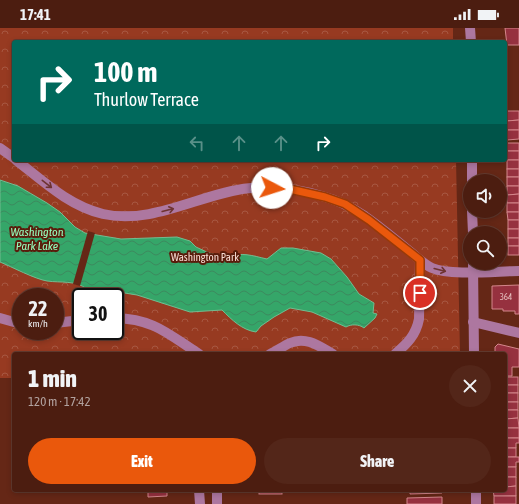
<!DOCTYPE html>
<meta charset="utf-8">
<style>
body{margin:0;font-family:"Asap Condensed",sans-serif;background:#532619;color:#f1f3f6;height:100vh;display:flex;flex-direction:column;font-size:15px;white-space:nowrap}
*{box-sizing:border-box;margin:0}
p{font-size:13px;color:#b2a29f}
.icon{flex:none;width:22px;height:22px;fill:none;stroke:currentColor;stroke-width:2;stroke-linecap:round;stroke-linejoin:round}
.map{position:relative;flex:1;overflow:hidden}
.panel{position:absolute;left:12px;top:324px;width:495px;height:140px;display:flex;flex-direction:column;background:#4c1d10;border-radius:4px;box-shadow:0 2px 6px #0003,0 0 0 1px #633b30}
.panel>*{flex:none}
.top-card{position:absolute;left:12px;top:12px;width:495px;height:122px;border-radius:4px;box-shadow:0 2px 6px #0003,0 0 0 1px #633b30;background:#00695c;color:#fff;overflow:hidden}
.controls{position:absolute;left:463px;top:146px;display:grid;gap:8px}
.controls a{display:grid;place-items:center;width:44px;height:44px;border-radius:50%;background:#4c1d10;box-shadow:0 2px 6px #0003,0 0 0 1px #633b30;font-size:20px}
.speed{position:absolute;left:12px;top:260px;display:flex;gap:8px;font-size:20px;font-weight:700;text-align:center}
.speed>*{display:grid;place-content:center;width:52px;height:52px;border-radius:50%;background:#4c1d10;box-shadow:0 2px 6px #0003,0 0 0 1px #633b30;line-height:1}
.speed small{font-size:10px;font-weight:400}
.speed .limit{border:2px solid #111;border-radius:6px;background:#fff;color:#111}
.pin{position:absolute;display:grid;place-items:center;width:34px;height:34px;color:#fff;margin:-17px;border:2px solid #fff;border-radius:50%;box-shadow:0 1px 4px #0007}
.me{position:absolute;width:44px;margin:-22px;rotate:95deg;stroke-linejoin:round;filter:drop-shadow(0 0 3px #0008)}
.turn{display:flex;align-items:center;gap:14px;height:84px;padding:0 16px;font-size:18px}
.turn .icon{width:52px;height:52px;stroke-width:2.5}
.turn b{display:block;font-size:28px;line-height:34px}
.lanes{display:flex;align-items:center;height:38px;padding:0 16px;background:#0003;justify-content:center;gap:20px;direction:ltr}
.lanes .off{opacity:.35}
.round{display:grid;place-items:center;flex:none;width:42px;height:42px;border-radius:21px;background:#532619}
.summary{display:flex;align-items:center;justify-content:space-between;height:68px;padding:0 16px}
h1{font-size:24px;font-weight:800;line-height:30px}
.cta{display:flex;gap:8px;margin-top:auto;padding:8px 16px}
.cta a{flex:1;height:46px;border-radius:24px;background:#ea580c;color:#fff;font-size:16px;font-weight:800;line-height:46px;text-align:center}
.cta a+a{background:#532619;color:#f1f3f6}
.status{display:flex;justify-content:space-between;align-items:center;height:28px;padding:0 20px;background:#4c1d10;direction:ltr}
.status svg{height:11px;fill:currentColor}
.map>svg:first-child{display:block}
</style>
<div class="status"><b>17:41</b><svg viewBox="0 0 49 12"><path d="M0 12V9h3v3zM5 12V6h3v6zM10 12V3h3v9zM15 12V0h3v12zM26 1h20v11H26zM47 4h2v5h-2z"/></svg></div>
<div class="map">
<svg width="519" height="476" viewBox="0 0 519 476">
<defs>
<pattern id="park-crowns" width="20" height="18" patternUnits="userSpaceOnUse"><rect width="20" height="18" fill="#973a21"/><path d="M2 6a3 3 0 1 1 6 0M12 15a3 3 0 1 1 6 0" fill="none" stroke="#a75741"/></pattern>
<pattern id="water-waves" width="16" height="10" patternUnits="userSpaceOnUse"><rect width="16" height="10" fill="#35a669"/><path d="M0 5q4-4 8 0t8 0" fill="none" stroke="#3c8a5e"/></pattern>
</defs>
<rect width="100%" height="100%" fill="#652716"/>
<path fill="url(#park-crowns)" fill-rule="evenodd" d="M0,0H453V14H14V132H456L460,326H14V350H0ZM21,269H55V303H21ZM81,269H115V303H81Z"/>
<path fill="url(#water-waves)" stroke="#72bc90" d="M0,152L18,158L47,175L60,184L75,199L85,205L121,211L177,209L190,213L196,219L209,225L227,230C241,223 253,228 267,231L281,220H293L321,225L331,231L347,249L359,266L374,275L373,285L377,286L375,290L364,300C359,296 351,296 346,299L312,284L290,280L274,289L261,298L256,304C242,302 232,292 222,282L190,284L137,267L100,261H87C75,252 61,255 47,253C35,251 12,239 0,234Z"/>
<path fill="#652716" d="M88,203L95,205L80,258L73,256Z"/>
<g fill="#96313f" stroke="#d4878c">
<path d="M505,0H519V17H507Z"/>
<path d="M506,83H519V92L506,93Z"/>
<path d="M519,92V102H506V93Z"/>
<path d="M506,102H519V111L507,112Z"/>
<rect x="507" y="115" width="12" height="8"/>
<path d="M506,123H519V132H507Z"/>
<rect x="507" y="132" width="12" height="9"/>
<rect x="507" y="141" width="12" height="8"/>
<rect x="507" y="149" width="12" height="9"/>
<path d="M507,158H519V166L507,167Z"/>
<path d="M519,166V175H507V167Z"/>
<rect x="507" y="175" width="12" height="9"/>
<path d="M507,184H519V192H508Z"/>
<rect x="508" y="192" width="11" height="9"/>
<rect x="508" y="201" width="11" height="9"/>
<rect x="508" y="210" width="11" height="8"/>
<rect x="508" y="218" width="11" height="9"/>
<path d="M519,257V286H515V283H503V281H492V258Z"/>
<path d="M498,316L519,321V339H512V348H505V326H495V319Z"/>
<rect x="505" y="349" width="13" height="8"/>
<rect x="505" y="357" width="13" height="8"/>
<rect x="505" y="365" width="13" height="9"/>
<rect x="505" y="374" width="13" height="8"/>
<path d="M505,382H518V390L505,391Z"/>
<path d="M518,390L519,400H505V391Z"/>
<rect x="505" y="400" width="14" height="10"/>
<path d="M505,410H519V415H516V420H505Z"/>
<rect x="505" y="420" width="11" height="9"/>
<path d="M505,429H519V434H516V439H505Z"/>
<rect x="505" y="439" width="11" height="10"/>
<path d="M505,449H516V458L505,459Z"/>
<path d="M516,458V468H494L493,462H505V459Z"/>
<path d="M148,462H167V468L148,469Z"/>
<rect x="259" y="462" width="23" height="4"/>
<path d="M410,462H442V465L410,466Z"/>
<rect x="494" y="468" width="22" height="8"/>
<path d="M442,469V476H407V470Z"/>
</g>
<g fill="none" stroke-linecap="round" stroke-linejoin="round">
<g stroke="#ad77a0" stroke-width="10">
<path d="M470,0L471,14"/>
<path d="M0,120L14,130"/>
<path d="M16,132C43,153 69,178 103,186C147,196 190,172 232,163C262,156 295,160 325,169C356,177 383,202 408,222C416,228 423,236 432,240C450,248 498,243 519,243"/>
<path d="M472,132V153"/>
<path d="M472,183L473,205"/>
<path d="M473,235L474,326"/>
<path d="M0,290L21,296"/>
<path d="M115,290C154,291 168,306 199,326"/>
<path d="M473,294L519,305"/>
<path d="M55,295L81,292"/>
<path d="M270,326C277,323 283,318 290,315C306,308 319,318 333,326"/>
<path d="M395,326C407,316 416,307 419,291L420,232"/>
<path d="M199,462L200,476"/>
<path d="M476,462V476"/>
<path d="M217,476V462"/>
</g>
</g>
<defs><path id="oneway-shaft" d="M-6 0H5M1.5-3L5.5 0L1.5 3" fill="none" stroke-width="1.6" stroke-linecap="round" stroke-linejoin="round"/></defs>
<g stroke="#6e3330">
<use href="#oneway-shaft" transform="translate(47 156) rotate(38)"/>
<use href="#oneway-shaft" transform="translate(168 182) rotate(-14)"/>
<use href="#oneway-shaft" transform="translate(440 242) rotate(14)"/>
</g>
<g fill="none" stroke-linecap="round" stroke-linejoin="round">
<defs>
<path id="route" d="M272,160H285L325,169L345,176L369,192L420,232V265"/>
</defs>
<use href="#route" stroke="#983908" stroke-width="10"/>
<use href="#route" stroke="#ea580c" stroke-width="7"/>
</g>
<g text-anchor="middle" stroke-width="4" stroke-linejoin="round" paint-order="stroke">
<g font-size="9" fill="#e5bfbf">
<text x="506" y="272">364</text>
</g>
<g font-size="11" fill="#f8dcd4" stroke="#591c0b">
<text x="205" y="233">Washington Park</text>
</g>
<g font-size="12" font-style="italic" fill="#95fdbd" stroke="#591c0b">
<text x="37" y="208">Washington<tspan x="37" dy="14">Park Lake</tspan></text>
</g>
</g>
</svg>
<div class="controls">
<a><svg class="icon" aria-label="sound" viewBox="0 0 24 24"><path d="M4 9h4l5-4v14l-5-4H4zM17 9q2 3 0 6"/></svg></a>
<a><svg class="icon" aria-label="search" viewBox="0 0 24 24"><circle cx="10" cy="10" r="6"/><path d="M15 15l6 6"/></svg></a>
</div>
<div class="speed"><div>22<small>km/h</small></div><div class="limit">30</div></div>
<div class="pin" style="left:420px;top:265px;background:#d93025"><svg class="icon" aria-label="arrive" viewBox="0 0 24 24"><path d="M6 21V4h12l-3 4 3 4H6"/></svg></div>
<svg class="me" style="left:272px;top:160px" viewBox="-20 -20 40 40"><circle r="19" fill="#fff"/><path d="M0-13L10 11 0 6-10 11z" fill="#ea580c"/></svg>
<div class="top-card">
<div class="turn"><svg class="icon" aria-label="right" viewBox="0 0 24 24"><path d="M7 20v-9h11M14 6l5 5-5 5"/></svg><div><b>100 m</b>Thurlow Terrace</div></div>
<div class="lanes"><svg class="icon off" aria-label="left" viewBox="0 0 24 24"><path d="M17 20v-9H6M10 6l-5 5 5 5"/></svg><svg class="icon off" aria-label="ahead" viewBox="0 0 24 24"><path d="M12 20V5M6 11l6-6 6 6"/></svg><svg class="icon off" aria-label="ahead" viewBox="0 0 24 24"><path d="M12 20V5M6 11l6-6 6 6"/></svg><svg class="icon" aria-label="right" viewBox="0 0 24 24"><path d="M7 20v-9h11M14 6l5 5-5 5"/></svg></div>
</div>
<section class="panel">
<div class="summary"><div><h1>1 min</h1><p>120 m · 17:42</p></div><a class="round"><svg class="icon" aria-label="close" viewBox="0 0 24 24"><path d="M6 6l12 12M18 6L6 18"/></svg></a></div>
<div class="cta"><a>Exit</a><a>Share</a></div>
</section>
</div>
